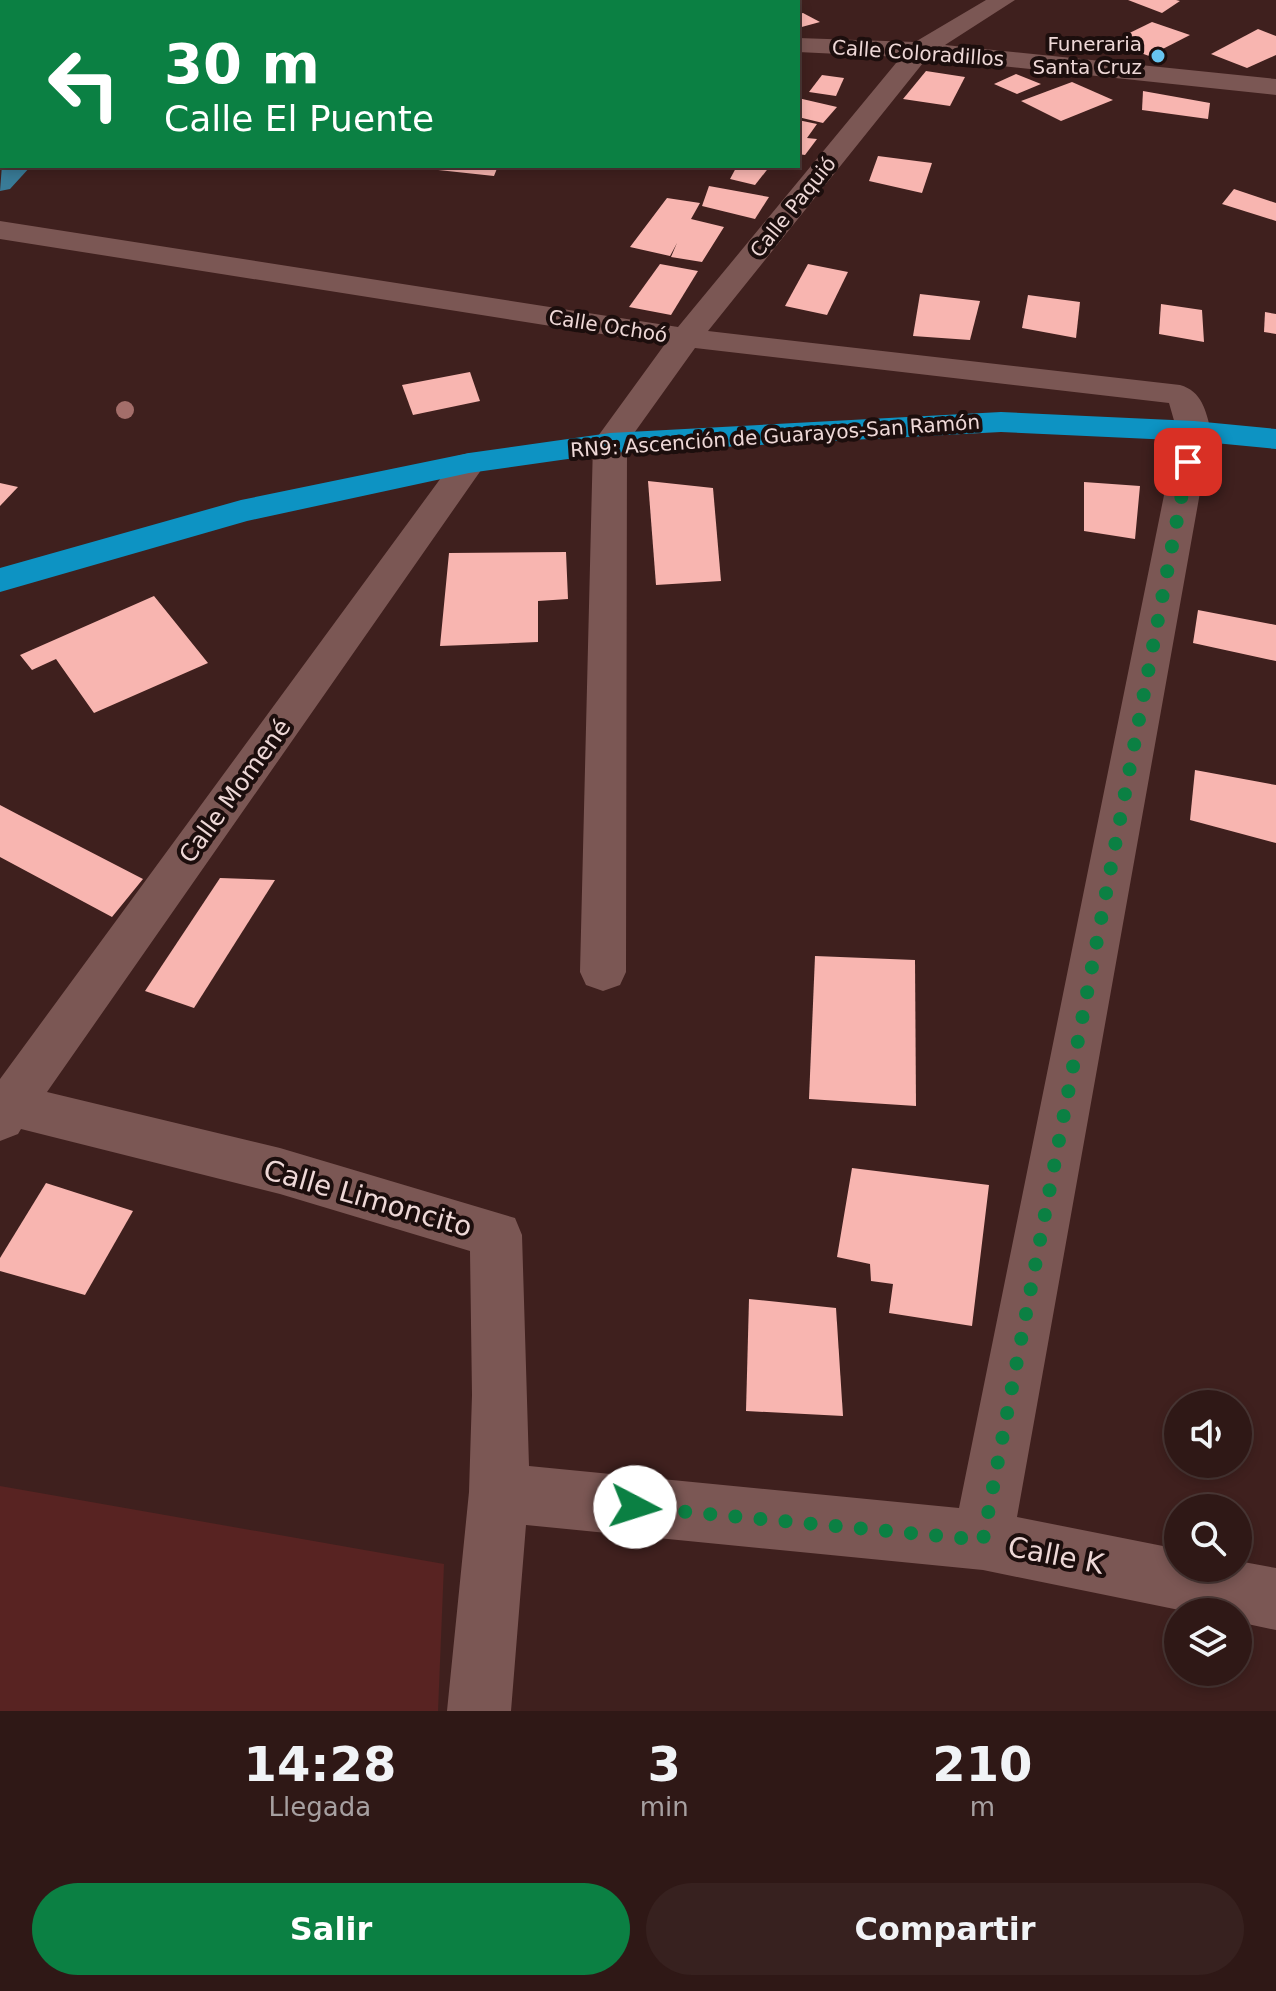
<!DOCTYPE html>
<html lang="es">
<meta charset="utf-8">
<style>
body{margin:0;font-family:"DejaVu Sans",sans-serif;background:#37211f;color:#f1f3f6;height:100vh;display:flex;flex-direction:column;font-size:30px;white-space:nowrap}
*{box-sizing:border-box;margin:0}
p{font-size:26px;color:#a7a0a1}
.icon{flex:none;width:44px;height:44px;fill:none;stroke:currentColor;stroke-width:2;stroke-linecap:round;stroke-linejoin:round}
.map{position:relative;height:1711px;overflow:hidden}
.side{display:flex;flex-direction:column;background:#2f1816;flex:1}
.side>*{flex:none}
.banner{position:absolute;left:0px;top:0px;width:800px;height:168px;box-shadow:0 4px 12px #0003,0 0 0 2px #4a3735;background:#0b8043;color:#fff;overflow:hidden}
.tools{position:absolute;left:1164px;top:1390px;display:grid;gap:16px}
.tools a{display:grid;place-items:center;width:88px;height:88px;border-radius:50%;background:#2f1816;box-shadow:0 4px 12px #0003,0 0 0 2px #4a3735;font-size:40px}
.pin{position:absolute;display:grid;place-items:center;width:68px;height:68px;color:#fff;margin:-34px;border-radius:16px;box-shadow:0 4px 12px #0006}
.me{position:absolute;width:88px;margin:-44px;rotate:95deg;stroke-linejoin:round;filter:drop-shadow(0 0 6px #0008)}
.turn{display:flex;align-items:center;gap:28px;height:168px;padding:0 32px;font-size:36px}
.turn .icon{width:104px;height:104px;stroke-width:2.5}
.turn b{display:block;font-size:56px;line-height:68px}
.eta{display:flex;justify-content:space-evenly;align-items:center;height:136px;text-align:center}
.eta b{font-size:48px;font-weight:700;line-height:56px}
.button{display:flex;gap:16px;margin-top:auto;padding:16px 32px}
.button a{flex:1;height:92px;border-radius:48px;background:#0b8043;color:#fff;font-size:32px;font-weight:700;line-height:92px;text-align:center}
.button a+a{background:#37211f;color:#f1f3f6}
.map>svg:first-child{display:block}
</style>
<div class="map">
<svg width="1276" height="1711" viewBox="0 0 1276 1711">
<rect width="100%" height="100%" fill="#3f201e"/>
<path fill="#582322" d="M0,1486L444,1564L438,1711H0Z"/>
<g fill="#f8b5b0">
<path d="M1128,0H1176L1180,1L1162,13Z"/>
<path d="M803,13L820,22L798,28V14Z"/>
<path d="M1152,22L1190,35L1149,56L1111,42Z"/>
<path d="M1258,29L1276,36V55L1247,68L1211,54Z"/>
<path d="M926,71L965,77L950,106L903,99Z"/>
<path d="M1016,74L1041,84L1017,94L994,84Z"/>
<path d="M822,75L844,78L836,96L809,92Z"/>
<path d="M1072,82L1113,100L1061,121L1021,101Z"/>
<path d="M1143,91L1210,103L1208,119L1142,110Z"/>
<path d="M798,98L837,107L823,123L798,117Z"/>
<path d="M798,120L817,124L807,138L817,139L805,155L798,154Z"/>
<path d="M878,156L932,163L922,193L869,181Z"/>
<path d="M401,166H498L494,176Z"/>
<path d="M737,166H770L755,185L730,179Z"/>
<path d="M709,186L769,197L755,219L702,206Z"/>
<path d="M1234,189L1276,203V221L1222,204Z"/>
<path d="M667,198L700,203L691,219L724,227L702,262L671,257L677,243L670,256L630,247Z"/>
<path d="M660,264L698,271L671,315L629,307Z"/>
<path d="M808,264L848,272L827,315L785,306Z"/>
<path d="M920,294L980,301L970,340L913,336Z"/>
<path d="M1028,295L1080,302L1076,338L1022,328Z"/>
<path d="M1161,304L1202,310L1204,342L1159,334Z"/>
<path d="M1265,312L1276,314V334L1264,332Z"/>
<path d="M470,372L480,401L413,415L402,385Z"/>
<path d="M648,481L713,488L721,581L656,585Z"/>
<path d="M1084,482L1140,486L1135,539L1084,531Z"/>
<path d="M0,483L18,487L0,506Z"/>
<path d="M566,552L568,599L538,601V642L440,646L449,553Z"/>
<path d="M154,596L208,663L94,713L56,659L32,670L20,655Z"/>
<path d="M1198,610L1276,625V661L1193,643Z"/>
<path d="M1195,770L1276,785V843L1190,820Z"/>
<path d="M0,805L19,815L143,879L112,917L0,857Z"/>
<path d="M220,878L275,880L194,1008L145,991Z"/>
<path d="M815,956L915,960L916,1106L809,1099Z"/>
<path d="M852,1168L989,1185L972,1326L889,1313L893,1284L871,1281L870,1264L837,1257Z"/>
<path d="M46,1183L133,1211L85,1295L0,1271V1258Z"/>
<path d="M749,1299L836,1308L843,1416L746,1411Z"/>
</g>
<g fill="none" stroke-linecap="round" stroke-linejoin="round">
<g fill="#7b5754" fill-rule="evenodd">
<path d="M279,0H306L278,2Z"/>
<path d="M986,0H1015L945,45L1276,79V95L927,58L708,331L1180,385C1202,391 1206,411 1211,431L1017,1517L1178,1549V1568H1238V1561L1276,1568V1630L1238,1622V1612H1189L983,1570L526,1525L511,1711H447L469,1492L472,1395L470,1251L280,1194L21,1129L18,1134L0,1141V1079L457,456L469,453L481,456L486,463L47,1092L280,1148L515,1218L522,1235L529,1466L959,1508L1177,431L1169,403L695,348L627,443L626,972L620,985L603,991L586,985L580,972L593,443L665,344L0,239V221L678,327L901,57L798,52V38L915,42Z"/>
</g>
<g fill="#397b97" fill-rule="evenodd">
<path d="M116,0H141L115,2Z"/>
<path d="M171,0H196L170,2Z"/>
<path d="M0,116H2L0,134Z"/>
<path d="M2,165V166H31L10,189L0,191Z"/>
</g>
<path fill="#0d93c3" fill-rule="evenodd" d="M1001,412L1194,421L1276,429V449L1194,441L1001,432L610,453L469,473L247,521L0,592V568L241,500L469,453L610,433Z"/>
</g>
<circle fill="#a46e6a" cx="125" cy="410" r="9"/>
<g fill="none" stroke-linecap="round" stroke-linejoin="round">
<path stroke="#0b8043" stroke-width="14" stroke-dasharray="0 25.2" d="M635,1507L983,1540L1188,462"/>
</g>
<circle fill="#67c4f0" stroke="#1c0e0d" stroke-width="3" cx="1158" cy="56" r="8"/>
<g text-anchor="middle" stroke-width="8" stroke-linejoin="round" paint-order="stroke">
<g font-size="20" fill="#eed8d7" stroke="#1c0e0d" text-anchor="end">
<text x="1142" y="51">Funeraria<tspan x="1142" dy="23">Santa Cruz</tspan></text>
</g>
<g font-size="20" fill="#eed8d7" stroke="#1c0e0d">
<text transform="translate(918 53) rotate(4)" y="7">Calle Coloradillos</text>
<text transform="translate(793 207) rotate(-51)" y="7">Calle Paquió</text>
<text transform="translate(608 326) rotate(9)" y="7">Calle Ochoó</text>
<text transform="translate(775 436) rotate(-4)" y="7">RN9: Ascención de Guarayos-San Ramón</text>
</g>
<g font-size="24" fill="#eed8d7" stroke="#1c0e0d">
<text transform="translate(235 791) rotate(-54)" y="8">Calle Momené</text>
</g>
<g font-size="28" fill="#eed8d7" stroke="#1c0e0d">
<text transform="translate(368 1198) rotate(16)" y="10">Calle Limoncito</text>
<text transform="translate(1056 1555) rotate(11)" y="10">Calle K</text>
</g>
</g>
</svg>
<div class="tools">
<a><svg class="icon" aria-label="sound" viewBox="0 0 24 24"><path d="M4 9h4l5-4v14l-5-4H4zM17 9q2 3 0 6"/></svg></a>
<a><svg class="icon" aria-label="search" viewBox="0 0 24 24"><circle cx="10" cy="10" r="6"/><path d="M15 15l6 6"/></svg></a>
<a><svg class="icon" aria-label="layers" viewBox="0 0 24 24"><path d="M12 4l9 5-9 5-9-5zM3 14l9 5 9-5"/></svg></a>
</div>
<div class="pin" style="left:1188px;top:462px;background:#d93025"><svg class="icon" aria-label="arrive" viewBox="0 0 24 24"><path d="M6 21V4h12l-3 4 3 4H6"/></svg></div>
<svg class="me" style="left:635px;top:1507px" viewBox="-20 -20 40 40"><circle r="19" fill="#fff"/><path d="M0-13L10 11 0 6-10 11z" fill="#0b8043"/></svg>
<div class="banner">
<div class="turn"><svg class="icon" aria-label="left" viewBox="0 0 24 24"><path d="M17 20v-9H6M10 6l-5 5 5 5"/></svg><div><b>30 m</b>Calle El Puente</div></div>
</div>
</div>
<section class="side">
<div class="eta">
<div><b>14:28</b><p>Llegada</p></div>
<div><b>3</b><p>min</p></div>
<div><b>210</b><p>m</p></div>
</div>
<div class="button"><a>Salir</a><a>Compartir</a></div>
</section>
